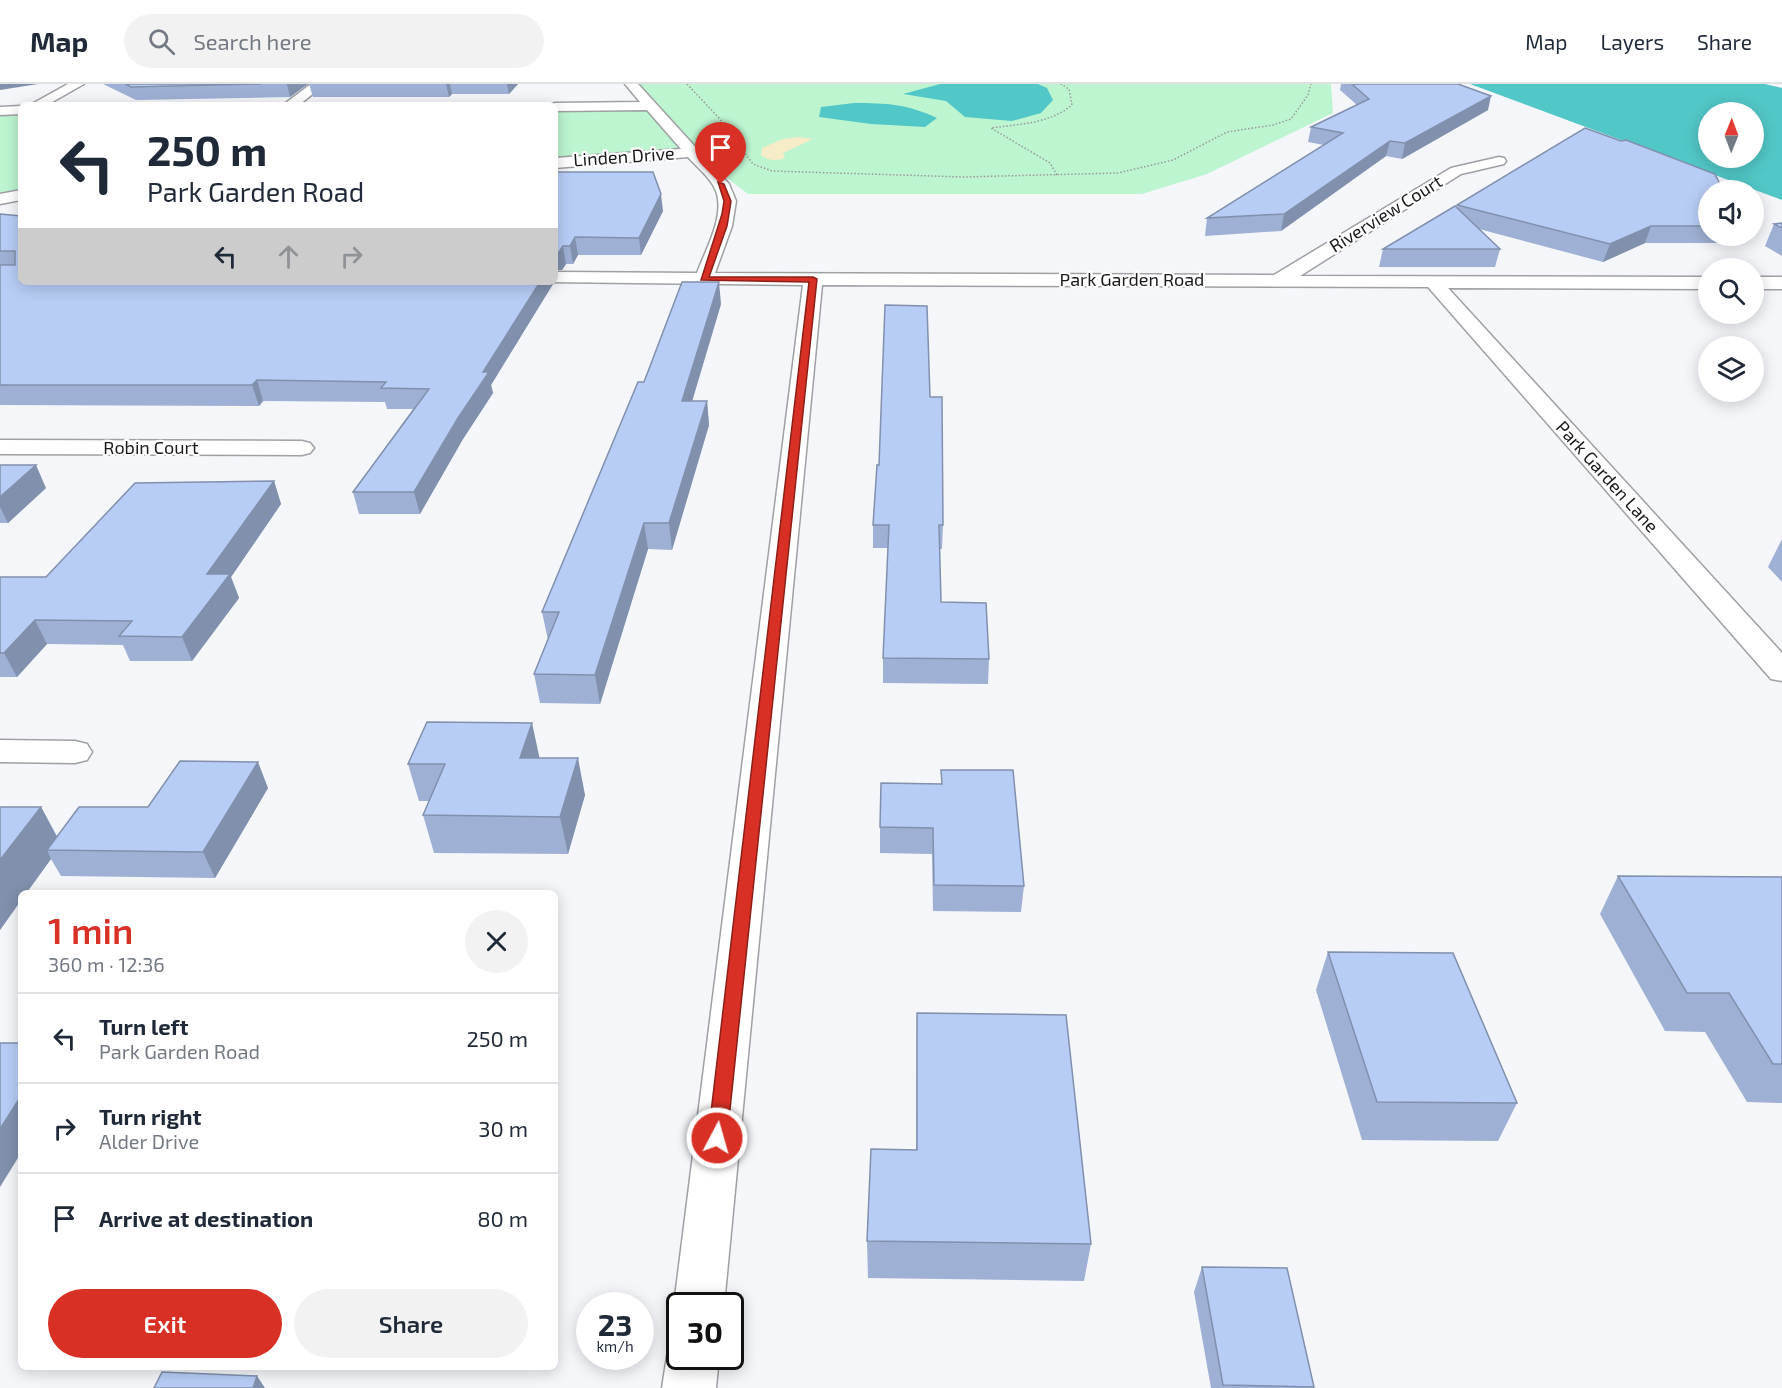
<!DOCTYPE html>
<meta charset="utf-8">
<style>
body{margin:0;font-family:"Exo 2",sans-serif;background:#f2f2f3;color:#1f2937;height:100vh;display:flex;flex-direction:column;font-size:22px;white-space:nowrap}
*{box-sizing:border-box;margin:0}
p{font-size:20px;color:#747a83}
.icon{flex:none;width:33px;height:33px;fill:none;stroke:currentColor;stroke-width:2;stroke-linecap:round;stroke-linejoin:round}
.map{position:relative;flex:1;overflow:hidden}
.side{position:absolute;left:18px;top:806px;width:540px;height:480px;display:flex;flex-direction:column;background:#fff;border-radius:9px;box-shadow:0 3px 15px #0003}
.side>*{flex:none}
.banner{position:absolute;left:18px;top:18px;width:540px;height:183px;border-radius:9px;box-shadow:0 3px 15px #0003;background:#fff;color:#1f2937;overflow:hidden}
.needle{width:39px;rotate:1deg}
.controls{position:absolute;left:1698px;top:18px;display:grid;gap:12px}
.controls a{display:grid;place-items:center;width:66px;height:66px;border-radius:50%;background:#fff;box-shadow:0 3px 15px #0003;font-size:30px}
.speed{position:absolute;left:576px;top:1208px;display:flex;gap:12px;font-size:30px;font-weight:700;text-align:center}
.speed>*{display:grid;place-content:center;width:78px;height:78px;border-radius:50%;background:#fff;box-shadow:0 3px 15px #0003;line-height:1}
.speed small{font-size:15px;font-weight:400}
.speed .limit{border:3px solid #111;border-radius:9px;background:#fff;color:#111}
.pin{position:absolute;display:grid;place-items:center;width:51px;height:51px;color:#fff;margin:-62px -26px;border-radius:50% 50% 50% 0;rotate:-45deg;box-shadow:0 0 6px #0007}
.pin .icon{rotate:45deg}
.me{position:absolute;width:66px;margin:-33px;rotate:6deg;stroke-linejoin:round;filter:drop-shadow(0 0 4px #0008)}
.turn{display:flex;align-items:center;gap:21px;height:126px;padding:0 30px;font-size:27px}
.turn .icon{width:78px;height:78px;stroke-width:2.5}
.turn b{display:block;font-size:42px;line-height:51px}
.lanes{display:flex;align-items:center;height:57px;padding:0 30px;background:#0003;justify-content:center;gap:30px;direction:ltr}
.lanes .off{opacity:.35}
.round{display:grid;place-items:center;flex:none;width:63px;height:63px;border-radius:32px;background:#f2f2f3}
.overview{display:flex;align-items:center;justify-content:space-between;height:102px;padding:0 30px}
h1{font-size:36px;font-weight:600;line-height:45px;color:#d93025}
.button{display:flex;gap:12px;margin-top:auto;padding:12px 30px}
.button a{flex:1;height:69px;border-radius:36px;background:#d93025;color:#fff;font-size:24px;font-weight:600;line-height:69px;text-align:center}
.button a+a{background:#f2f2f3;color:#1f2937}
ul{padding:0;list-style:none}
li{display:flex;align-items:center;gap:18px;height:90px;padding:0 30px;border-top:2px solid #e0e1e3}
li div{flex:1}
li b{display:block;font-size:22px}
li em{font-style:normal}
header{display:flex;align-items:center;gap:36px;box-sizing:border-box;height:84px;padding:0 30px;background:#fff;border-bottom:2px solid #e0e1e3}
header strong{font-size:28px}
nav{display:flex;gap:33px;margin-inline-start:auto;font-size:21px}
.search{width:420px;height:54px;background:#f2f2f3;display:flex;align-items:center;gap:15px;box-sizing:border-box;padding:0 21px;border-radius:33px;color:#747a83;font-size:22px}
.map>svg:first-child{display:block}
</style>
<header>
<strong>Map</strong>
<div class="search"><svg class="icon" aria-label="search" viewBox="0 0 24 24"><circle cx="10" cy="10" r="6"/><path d="M15 15l6 6"/></svg>Search here</div>
<nav><a>Map</a><a>Layers</a><a>Share</a></nav>
</header>
<div class="map">
<svg width="1782" height="1304" viewBox="0 0 1782 1304">
<rect width="100%" height="100%" fill="#f4f6fa"/>
<g fill="#bdf5d1">
<path d="M631,0H1331L1333,29L1207,90L1142,110H748L693,68L555,79V23L651,22Z"/>
<path d="M21,26V111L0,115V27Z"/>
</g>
<path fill="#f6ecc7" d="M798,53L813,55L783,69L785,74C777,77 768,77 761,71L762,64L783,55Z"/>
<g fill="#52c7c7" fill-rule="evenodd">
<path d="M940,0H1038L1047,4L1053,16L1041,29L1012,37L965,33L946,17L903,10Z"/>
<path d="M1470,0H1765L1782,4V116ZM1708,28H1754V74H1708Z"/>
<path d="M854,19C886,19 907,20 937,34L925,43L871,40L819,33L821,23Z"/>
</g>
<g fill="none" stroke-linecap="round" stroke-linejoin="round">
<defs>
<g id="street">
<path d="M68,0H84L47,21H30Z"/>
<path d="M311,0H325L299,21H283Z"/>
<path d="M625,0H638L729,100L736,117L732,142L715,189L1274,191L1451,84L1499,73L1504,74L1506,77L1504,80L1461,90L1300,192L1708,193V205L1448,204L1782,569V597L1771,595L1428,203L822,201L724,1221H680V1235L674,1221L803,201L549,198H555V188L697,189C706,164 729,126 713,101C707,91 696,82 688,73L555,84V74L681,65L647,26L555,27V21H550L555,19L640,18Z"/>
<path d="M21,22V30L0,31V23Z"/>
<path d="M21,106V116L0,120V110Z"/>
<rect x="1754" y="193" width="28" height="12"/>
<path d="M0,356L302,357L310,359L314,364L310,369L302,371L0,370Z"/>
<path d="M0,656L75,657L87,660L92,668L87,676L75,679L0,678Z"/>
<path d="M680,1251V1272H719L716,1304H662L667,1272L674,1253Z"/>
</g>
</defs>
<use href="#street" stroke="#9ea0a3" stroke-width="3"/>
<g stroke="#96989a" stroke-width="1.5" stroke-dasharray="1.5 2" stroke-linecap="butt">
<path d="M687,0L719,34L753,80L772,87L964,93L1118,89L1173,76L1227,48L1273,41L1291,35L1308,11L1311,0"/>
<path d="M1057,91L1050,79L991,44C1019,40 1049,40 1072,21L1069,5L1061,0"/>
</g>
<use href="#street" fill="#fff" fill-rule="evenodd"/>
</g>
<g fill="#9eb0d4">
<path d="M103,0H308L290,13L136,16Z"/>
<path d="M309,0H518L509,10H452L449,13H313Z"/>
<path d="M1341,0H1458L1488,26L1402,75L1386,72L1281,147L1205,152L1207,134L1324,61L1308,58L1311,43L1357,21L1340,6Z"/>
<path d="M555,88L663,127L641,171H578L573,180H566L562,186Z"/>
<path d="M1708,106V152H1737L1733,159H1645L1603,178L1479,145L1500,165L1495,183H1379L1383,165L1456,123L1457,121Z"/>
<path d="M0,130L21,132V198H553V200L491,301L493,309L463,355L420,430H359L353,408L413,325H387L385,318L263,317L259,322L0,321Z"/>
<path d="M1782,139V172L1765,162L1774,140Z"/>
<path d="M721,220L692,317H707L709,341L672,466L648,465L600,620L540,619L534,590L548,556L542,528L644,298Z"/>
<path d="M930,313L943,441L942,465H939L941,518L989,575L988,600L883,599V574L888,464H873V441Z"/>
<path d="M0,381L46,404L8,439H0Z"/>
<path d="M274,397L281,420L231,493L239,514L192,577H130L123,561L47,560L17,593H0V493H46Z"/>
<path d="M1782,455V498L1768,483Z"/>
<path d="M540,674L585,711L568,770L434,769L423,731L429,717H419L408,680Z"/>
<path d="M941,686L1024,802L1021,828L933,827L932,770L880,769V743L941,700Z"/>
<path d="M268,704L215,794L61,792L51,775L0,846V723H41L57,752L148,723Z"/>
<path d="M1618,792L1782,793V1019L1747,1018L1705,948L1665,947L1600,830Z"/>
<path d="M1328,868L1517,1019L1498,1057L1362,1056L1316,906Z"/>
<path d="M917,929L1091,1160L1084,1197L868,1194L867,1157L916,1066Z"/>
<path d="M1202,1183L1314,1303V1304H1211L1194,1208Z"/>
</g>
<g fill="#8190ac">
<path d="M0,0H38L0,6Z"/>
<path d="M287,0H308L290,13Z"/>
<path d="M446,0H450L452,10L449,13Z"/>
<path d="M507,0H518L509,10Z"/>
<path d="M1491,12L1488,26L1402,75L1405,59Z"/>
<path d="M1390,57L1386,72L1281,147L1284,130Z"/>
<path d="M661,110L663,127L641,171L639,154Z"/>
<path d="M1651,142L1645,159L1603,178L1610,160Z"/>
<path d="M575,153L578,171L573,180L570,162Z"/>
<path d="M563,162L566,180L562,186H555V168Z"/>
<path d="M540,198H553V200L491,301L493,309L463,355L420,430L414,408L483,288Z"/>
<path d="M719,198L721,220L685,341L682,317Z"/>
<path d="M257,296L263,317L259,322L252,301Z"/>
<path d="M707,317L709,341L672,466L669,439Z"/>
<path d="M36,381L46,404L8,439L0,423V413Z"/>
<path d="M274,397L281,420L231,493L239,514L192,577L182,553L207,490Z"/>
<path d="M644,439L648,465L600,620L595,591Z"/>
<path d="M35,536L47,560L17,593L4,569Z"/>
<path d="M532,639L540,676L520,674Z"/>
<path d="M578,674L585,711L568,770L560,733Z"/>
<path d="M258,678L268,704L215,794L203,768Z"/>
<path d="M41,723L61,761L47,766L51,775L27,808H21V816L0,846V776Z"/>
<path d="M21,1012V1069L0,1103V1045Z"/>
<path d="M257,1292L265,1304H253Z"/>
</g>
<g fill="#b8cdf6" stroke="#8190ac" stroke-width="1.5">
<path d="M126,0H261L131,3Z"/>
<path d="M1352,0H1458L1491,12L1405,59L1390,57L1284,130L1207,134L1343,49L1311,43L1369,15Z"/>
<path d="M1585,44L1621,57L1626,56L1715,90L1723,106H1708V142H1651L1610,160L1457,121Z"/>
<path d="M555,88H653L661,110L639,154L575,153L570,162H563L559,168H555Z"/>
<path d="M1455,122L1500,165H1383Z"/>
<path d="M0,130L21,132V198H540L483,288H489L458,334L414,408H353L429,305L381,304L386,298L257,296L252,301H0V181H15V167H0Z"/>
<path d="M1782,139V144L1774,140Z"/>
<path d="M682,198H719L682,317H707L669,439H644L595,591L534,590L559,528H542L638,298H644Z"/>
<path d="M885,221L927,222L930,313H942L943,441H939L941,518L986,519L989,575L883,574L889,441H873L877,381H879Z"/>
<path d="M0,381H36L0,413Z"/>
<path d="M274,397L207,490H230L182,553L119,552L132,537L35,536L4,569H0V493H46L135,399Z"/>
<path d="M427,638L532,639L520,674H578L560,733L423,731L445,680H408Z"/>
<path d="M180,677L258,678L203,768L47,766L79,723H148Z"/>
<path d="M941,686H1013L1024,802L934,801L933,744L880,743L881,699L942,700Z"/>
<path d="M0,723H41L0,776Z"/>
<path d="M1618,792L1782,793V980H1773L1729,909H1687Z"/>
<path d="M1328,868L1453,869L1517,1019L1377,1018Z"/>
<path d="M917,929L1066,931L1091,1160L867,1157L871,1065L917,1066Z"/>
<path d="M0,959H21V1012L0,1045Z"/>
<path d="M1202,1183L1287,1184L1314,1303L1223,1301Z"/>
<path d="M162,1288L257,1292L253,1304H154Z"/>
</g>
<path fill="#d93025" stroke="#8d1f18" stroke-width="1.5" d="M718,98L724,100L731,117L729,130L727,142L709,193H813L817,195L727,1054L724,1060L717,1062L710,1060L708,1054L809,198L701,196L722,130L724,117Z"/>
<g text-anchor="middle" stroke-width="4.5" stroke-linejoin="round" paint-order="stroke">
<g font-size="18" fill="#191a1b" stroke="#fff">
<text transform="translate(624 73) rotate(-4)" y="6">Linden Drive</text>
<text transform="translate(1386 130) rotate(-32)" y="6">Riverview Court</text>
<text x="1132" y="202">Park Garden Road</text>
<text x="151" y="370">Robin Court</text>
<text transform="translate(1607 393) rotate(48)" y="6">Park Garden Lane</text>
</g>
</g>
</svg>
<div class="controls">
<a><svg class="needle" viewBox="-14 -14 28 28"><path d="M0-13l5 13h-10z" fill="#e53935"/><path d="M0 13l5-13h-10z" fill="#747a83"/></svg></a>
<a><svg class="icon" aria-label="sound" viewBox="0 0 24 24"><path d="M4 9h4l5-4v14l-5-4H4zM17 9q2 3 0 6"/></svg></a>
<a><svg class="icon" aria-label="search" viewBox="0 0 24 24"><circle cx="10" cy="10" r="6"/><path d="M15 15l6 6"/></svg></a>
<a><svg class="icon" aria-label="layers" viewBox="0 0 24 24"><path d="M12 4l9 5-9 5-9-5zM3 14l9 5 9-5"/></svg></a>
</div>
<div class="speed"><div>23<small>km/h</small></div><div class="limit">30</div></div>
<div class="pin" style="left:721px;top:100px;background:#d93025"><svg class="icon" aria-label="arrive" viewBox="0 0 24 24"><path d="M6 21V4h12l-3 4 3 4H6"/></svg></div>
<svg class="me" style="left:717px;top:1054px" viewBox="-20 -20 40 40"><circle r="17" fill="#d93025" stroke="#fff" stroke-width="3"/><path d="M0-11L8 9 0 5-8 9z" fill="#fff"/></svg>
<div class="banner">
<div class="turn"><svg class="icon" aria-label="left" viewBox="0 0 24 24"><path d="M17 20v-9H6M10 6l-5 5 5 5"/></svg><div><b>250 m</b>Park Garden Road</div></div>
<div class="lanes"><svg class="icon" aria-label="left" viewBox="0 0 24 24"><path d="M17 20v-9H6M10 6l-5 5 5 5"/></svg><svg class="icon off" aria-label="ahead" viewBox="0 0 24 24"><path d="M12 20V5M6 11l6-6 6 6"/></svg><svg class="icon off" aria-label="right" viewBox="0 0 24 24"><path d="M7 20v-9h11M14 6l5 5-5 5"/></svg></div>
</div>
<section class="side">
<div class="overview"><div><h1>1 min</h1><p>360 m · 12:36</p></div><a class="round"><svg class="icon" aria-label="close" viewBox="0 0 24 24"><path d="M6 6l12 12M18 6L6 18"/></svg></a></div>
<ul>
<li><svg class="icon" aria-label="left" viewBox="0 0 24 24"><path d="M17 20v-9H6M10 6l-5 5 5 5"/></svg><div><b>Turn left</b><p>Park Garden Road</p></div><em>250 m</em></li>
<li><svg class="icon" aria-label="right" viewBox="0 0 24 24"><path d="M7 20v-9h11M14 6l5 5-5 5"/></svg><div><b>Turn right</b><p>Alder Drive</p></div><em>30 m</em></li>
<li><svg class="icon" aria-label="arrive" viewBox="0 0 24 24"><path d="M6 21V4h12l-3 4 3 4H6"/></svg><div><b>Arrive at destination</b></div><em>80 m</em></li>
</ul>
<div class="button"><a>Exit</a><a>Share</a></div>
</section>
</div>
